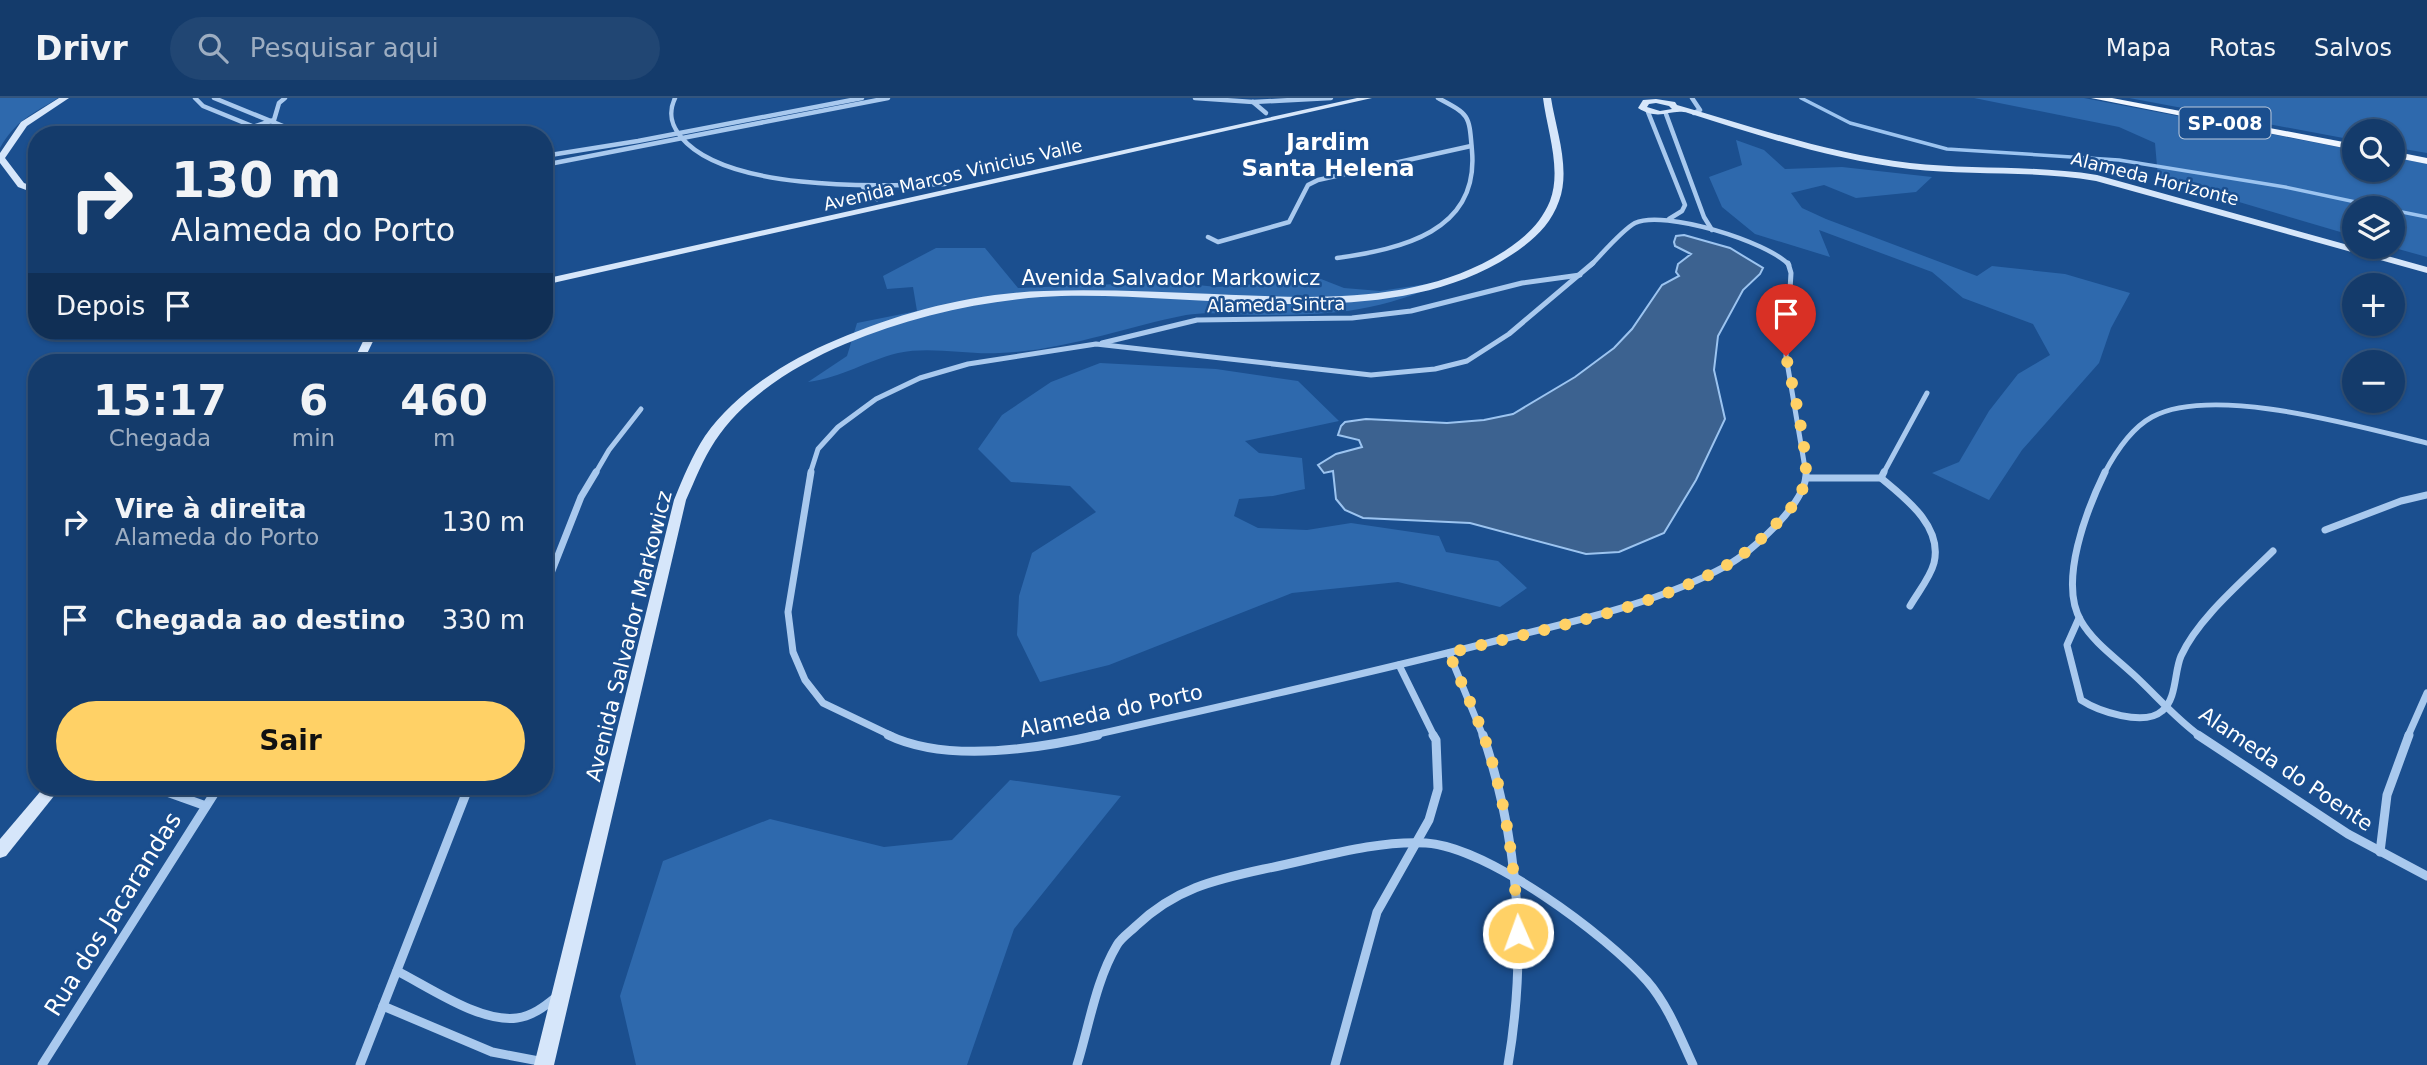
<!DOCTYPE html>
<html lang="pt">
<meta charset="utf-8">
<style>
body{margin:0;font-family:"DejaVu Sans",sans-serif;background:#214673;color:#f1f3f6;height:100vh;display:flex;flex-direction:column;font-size:26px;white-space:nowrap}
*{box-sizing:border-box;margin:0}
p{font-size:23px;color:#9dadc1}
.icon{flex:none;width:38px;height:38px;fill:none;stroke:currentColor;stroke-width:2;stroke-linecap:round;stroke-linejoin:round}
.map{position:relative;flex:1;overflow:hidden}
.side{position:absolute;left:28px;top:256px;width:525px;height:441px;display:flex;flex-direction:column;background:#143b6b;border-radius:28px;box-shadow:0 2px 5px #0004,0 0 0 2px #33557e}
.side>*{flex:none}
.guide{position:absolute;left:28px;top:28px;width:525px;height:214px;border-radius:28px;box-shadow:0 2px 5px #0004,0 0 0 2px #33557e;background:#143b6b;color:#f1f3f6;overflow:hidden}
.buttons{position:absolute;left:2342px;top:21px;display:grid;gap:14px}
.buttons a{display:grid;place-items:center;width:63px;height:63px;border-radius:50%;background:#143b6b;box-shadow:0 2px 5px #0004,0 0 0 2px #33557e;font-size:35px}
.pin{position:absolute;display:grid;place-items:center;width:60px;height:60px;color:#fff;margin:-72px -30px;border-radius:50% 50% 50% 0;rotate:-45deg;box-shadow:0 0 7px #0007}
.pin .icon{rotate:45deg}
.me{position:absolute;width:77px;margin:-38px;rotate:358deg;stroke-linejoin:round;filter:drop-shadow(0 0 5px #0008)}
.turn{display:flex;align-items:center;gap:24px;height:147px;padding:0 28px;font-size:32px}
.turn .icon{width:91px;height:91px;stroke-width:2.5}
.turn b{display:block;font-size:49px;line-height:60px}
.then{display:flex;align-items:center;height:66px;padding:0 28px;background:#0003;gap:14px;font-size:26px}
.eta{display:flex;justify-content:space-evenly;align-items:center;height:119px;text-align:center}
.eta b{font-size:42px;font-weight:800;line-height:49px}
.action{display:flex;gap:14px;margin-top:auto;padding:14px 28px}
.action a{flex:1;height:80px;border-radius:42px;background:#ffd166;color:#111;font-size:28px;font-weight:800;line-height:80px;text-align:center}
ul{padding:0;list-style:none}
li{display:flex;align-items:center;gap:21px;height:98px;padding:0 28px}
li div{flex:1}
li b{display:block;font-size:26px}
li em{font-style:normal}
header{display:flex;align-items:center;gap:42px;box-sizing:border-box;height:98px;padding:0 35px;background:#143b6b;border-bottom:2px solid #33557e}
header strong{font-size:33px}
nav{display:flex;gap:38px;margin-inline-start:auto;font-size:24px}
.search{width:490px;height:63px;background:#214673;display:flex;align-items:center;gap:18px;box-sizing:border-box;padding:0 24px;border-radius:38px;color:#9dadc1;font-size:26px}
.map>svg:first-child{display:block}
</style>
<header>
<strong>Drivr</strong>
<div class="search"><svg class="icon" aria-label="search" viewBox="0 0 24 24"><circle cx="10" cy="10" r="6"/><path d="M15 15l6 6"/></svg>Pesquisar aqui</div>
<nav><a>Mapa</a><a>Rotas</a><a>Salvos</a></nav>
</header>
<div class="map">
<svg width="2427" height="967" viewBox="0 0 2427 967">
<rect width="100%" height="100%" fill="#1b4f8f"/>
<g fill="#2e69ad">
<path d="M0,0H58C31,17 16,22 0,50Z"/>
<path d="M1974,0H2084L2354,52V72H2392V59L2427,66V159L2391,149L2392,110H2354V138L2158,80L2155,45L2119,29Z"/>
<path d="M2129,0H2427V55L2392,49V33H2354V42Z"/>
<path d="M1736,42L1764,52L1785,71L1842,69L1932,79L1916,94L1856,100L1824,87L1791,95L1802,110L1826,121L1977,178L1992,168L2065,176L2130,195L2111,230L2099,265L2022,352L1989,402L1932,375L1959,364L1989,313L2018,276L2050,257L2033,226L1963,200L1932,174L1819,132L1830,159L1755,136L1722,109L1709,79L1742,67Z"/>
<path d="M936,150H985L1018,190L1168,184L1217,189L1321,181L1344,190L1380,193L1447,183C1378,214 1335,217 1261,217C1237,217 1210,213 1186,217C1124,229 1064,253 999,255C967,257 931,248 898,255C866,263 843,279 808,284L847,258L857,225L917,213L913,189L887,191L883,178Z"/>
<path d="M1100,265L1216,271L1298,283L1339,323L1245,343L1259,355L1302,360L1305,391L1273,398L1239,401L1234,418L1258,430L1307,432L1351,425L1439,438L1446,454L1498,463L1527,490L1500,509L1398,484L1292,495L1109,567L1040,584L1017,537L1019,498L1032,455L1096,414L1070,388L1011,384L978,351L1002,317L1051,284Z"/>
<path d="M1010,682L1121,698L1014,831L967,967H636L620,898L663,763L770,721L884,749L952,742Z"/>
</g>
<path fill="#3c6290" stroke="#9cc4f0" stroke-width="2" d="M1684,137L1730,150L1763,170L1760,176L1743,192L1718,238L1714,272L1725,321L1696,382L1664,435L1619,454L1586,456L1470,425L1363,420L1345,412L1336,401L1333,373L1324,375L1318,367L1336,356L1362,349L1359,342L1338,337L1341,328L1345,324L1366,321L1447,325L1484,322L1513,316L1575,279L1614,250L1632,231L1662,187L1679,178L1676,174L1678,166L1691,156L1675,148L1674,144L1676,138Z"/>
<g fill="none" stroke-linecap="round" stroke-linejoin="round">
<g stroke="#9cc4f0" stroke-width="3.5">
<path d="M1801,0L1850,25L1947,51L2119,62L2285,89L2384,110"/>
<path d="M2392,112L2427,119"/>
</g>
<g stroke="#a9c9ee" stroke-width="4.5">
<path d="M195,0L203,8L274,37"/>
<path d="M214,0L305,37"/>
<path d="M675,0C668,15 671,27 681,39C726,94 878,88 945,86"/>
<path d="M1195,0L1253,4L1331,0"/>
<path d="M1692,0L1700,12L1694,15"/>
<path d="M1253,4L1266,15"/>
<path d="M1648,14L1685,107L1682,113L1669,121"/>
<path d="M1666,16L1704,119L1712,132"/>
<path d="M253,29L274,22L279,5L285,0"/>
<path d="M544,58L638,43L862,0"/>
<path d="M544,67L888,0"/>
<path d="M863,89L877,101"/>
<path d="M1208,139L1218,144L1289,124L1308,87L1318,82L1471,48"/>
<path d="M1337,160C1401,151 1479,134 1472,53C1469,16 1470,17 1438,0"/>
<path d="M1591,167C1602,156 1622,132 1635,125C1663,111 1769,144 1789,167"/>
</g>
<g stroke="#a9c9ee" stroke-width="5">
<path d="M1788,165L1791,175L1786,258L1806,376"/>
<path d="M1102,245L1197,222L1352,220L1411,213L1522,185L1580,177"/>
<path d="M595,376L609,352L641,311"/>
<path d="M810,376L818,351L838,329L876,301L920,280L968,266L1096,246L1371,277L1435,271L1467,263L1509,236L1593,165"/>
<path d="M1883,376L1927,295"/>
<path d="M2104,376C2115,355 2130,331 2152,319C2214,286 2360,329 2427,345"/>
</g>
<g stroke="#a9c9ee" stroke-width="7">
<path d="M811,374L788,514L793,554L805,582L823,605L892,638"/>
<path d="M2105,374C2087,411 2058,484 2081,523C2093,544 2116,560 2133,576C2156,597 2175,620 2200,638"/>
<path d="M1806,380H1881C1905,400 1943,428 1934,465C1930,480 1918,494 1910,508"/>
<path d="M1881,380L1884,374"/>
<path d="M2325,432L2401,403L2427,397"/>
<path d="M544,493L581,399L596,374"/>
<path d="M2079,520L2067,547L2081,602C2098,613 2144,629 2162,613C2177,601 2174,574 2181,558C2198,520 2244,482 2273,453"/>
<path d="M1449,555L1483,638"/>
<path d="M1399,567L1434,638"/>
<path d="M1090,638C1226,607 1363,577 1499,542C1575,523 1656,506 1726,468C1751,455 1808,404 1806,374"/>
<path d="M2408,638L2427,595"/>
</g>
<g stroke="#a9c9ee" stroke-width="9">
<path d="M888,637C946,665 1037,651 1098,637"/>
<path d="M1483,637C1519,744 1527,855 1508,967"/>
<path d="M2198,637L2348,736L2427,778"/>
<path d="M150,688L206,708"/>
<path d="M2380,754L2387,697L2409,637"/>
<path d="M397,873C429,889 480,925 517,920C532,918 544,909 555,900"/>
<path d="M383,908L492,954L544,964"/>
<path d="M42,967L219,688"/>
<path d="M360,967L469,688"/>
<path d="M1077,967C1089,928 1096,882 1117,847C1121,840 1130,834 1136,828C1175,791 1213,782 1264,771C1316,761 1373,742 1426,745C1488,749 1606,837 1647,883C1668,907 1680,939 1693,967"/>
<path d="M1335,967L1377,814L1429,722L1438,691L1436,642L1433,637"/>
</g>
<g fill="#d6e6fa" fill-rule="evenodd">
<path d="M59,0H69L27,28L5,60L24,85L37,90V96L18,89L0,65V55L21,24Z"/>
<path d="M1357,0H1372L544,187V181Z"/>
<path d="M1543,0H1551C1556,32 1571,71 1559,103C1549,132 1525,149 1500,164C1370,238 1185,190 1041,199C974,204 907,220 845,246C797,266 744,299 715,343C703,361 695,382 686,402L554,967H534L674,402C683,380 692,358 705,338C736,294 788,262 836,242C901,214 973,195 1044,193C1100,191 1157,194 1214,196C1306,200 1409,207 1493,160C1517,146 1539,130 1550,103C1562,71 1547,32 1543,0Z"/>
<path d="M1656,1L1675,4L1677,7C1754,29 1830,56 1910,65C1973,72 2035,67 2097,77L2427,169V175L2096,83C2034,72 1972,78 1910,71C1834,62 1760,38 1688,15C1670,10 1660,24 1638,10L1643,2ZM1656,5L1669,8L1672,11L1660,13L1647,9L1649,6Z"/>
<path d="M368,233H378L363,264H353Z"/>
<path d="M45,688H62L6,758L0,760V741Z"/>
</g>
<g fill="#f0f6ff" fill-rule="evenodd">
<path d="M2091,0H2112L2354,46V52Z"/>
<path d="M2392,53L2427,60V66L2392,59Z"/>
</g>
</g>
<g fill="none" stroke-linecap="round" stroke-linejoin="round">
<path stroke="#ffd166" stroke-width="12" stroke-dasharray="0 21.6" d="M1518,835C1515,766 1505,695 1481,630C1471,605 1459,580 1449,555C1535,533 1650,512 1727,467C1744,457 1762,441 1776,426C1789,412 1800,403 1805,383C1810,359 1792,286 1786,258"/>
</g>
<g text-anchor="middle" stroke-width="5" stroke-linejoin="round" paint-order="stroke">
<g font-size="18" fill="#fff" stroke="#1b4f8f">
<text transform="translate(953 77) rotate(-13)" y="6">Avenida Marcos Vinicius Valle</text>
<text transform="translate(2155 81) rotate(14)" y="6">Alameda Horizonte</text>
<text transform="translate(1276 207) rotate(-1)" y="6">Alameda Sintra</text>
</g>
<rect fill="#1b4f8f" stroke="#bbcadd" stroke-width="2" x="2179.5" y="9.5" width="91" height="31" rx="5"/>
<g font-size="19" font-weight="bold" fill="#fff">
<text x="2225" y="32">SP-008</text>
</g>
<g font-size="21" fill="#fff" stroke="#1b4f8f">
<text x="1171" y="187">Avenida Salvador Markowicz</text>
<text transform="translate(629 538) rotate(-76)" y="7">Avenida Salvador Markowicz</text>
<text transform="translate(1111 613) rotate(-12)" y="7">Alameda do Porto</text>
<text transform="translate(2286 671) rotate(34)" y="7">Alameda do Poente</text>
</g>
<g font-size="23" font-weight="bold" fill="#fff" stroke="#1b4f8f">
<text x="1328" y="52">Jardim<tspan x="1328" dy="26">Santa Helena</tspan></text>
</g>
<g font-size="24" fill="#fff" stroke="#1b4f8f">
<text transform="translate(113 816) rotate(-58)" y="8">Rua dos Jacarandas</text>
</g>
</g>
</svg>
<div class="buttons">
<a><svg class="icon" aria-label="search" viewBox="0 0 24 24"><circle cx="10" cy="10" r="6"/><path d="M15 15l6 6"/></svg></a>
<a><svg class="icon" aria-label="layers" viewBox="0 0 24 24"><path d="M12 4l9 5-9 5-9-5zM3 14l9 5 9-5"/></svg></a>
<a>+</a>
<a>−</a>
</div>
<div class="pin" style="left:1786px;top:258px;background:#d93025"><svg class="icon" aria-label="arrive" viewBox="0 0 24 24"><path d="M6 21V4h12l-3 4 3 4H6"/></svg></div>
<svg class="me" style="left:1518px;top:835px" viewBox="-20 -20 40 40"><circle r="17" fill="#ffd166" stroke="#fff" stroke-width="3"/><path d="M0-11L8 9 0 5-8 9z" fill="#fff"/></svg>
<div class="guide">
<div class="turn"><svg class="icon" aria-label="right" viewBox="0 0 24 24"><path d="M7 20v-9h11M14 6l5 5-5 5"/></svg><div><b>130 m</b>Alameda do Porto</div></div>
<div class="then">Depois<svg class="icon" aria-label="arrive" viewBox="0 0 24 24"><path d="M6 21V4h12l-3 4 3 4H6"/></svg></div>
</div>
<section class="side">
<div class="eta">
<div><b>15:17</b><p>Chegada</p></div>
<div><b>6</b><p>min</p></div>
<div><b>460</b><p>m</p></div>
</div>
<ul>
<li><svg class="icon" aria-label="right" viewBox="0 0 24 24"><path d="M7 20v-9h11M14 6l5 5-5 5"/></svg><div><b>Vire à direita</b><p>Alameda do Porto</p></div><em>130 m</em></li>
<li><svg class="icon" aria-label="arrive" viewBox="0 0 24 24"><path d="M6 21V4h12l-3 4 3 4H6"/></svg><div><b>Chegada ao destino</b></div><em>330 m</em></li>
</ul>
<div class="action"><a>Sair</a></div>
</section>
</div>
